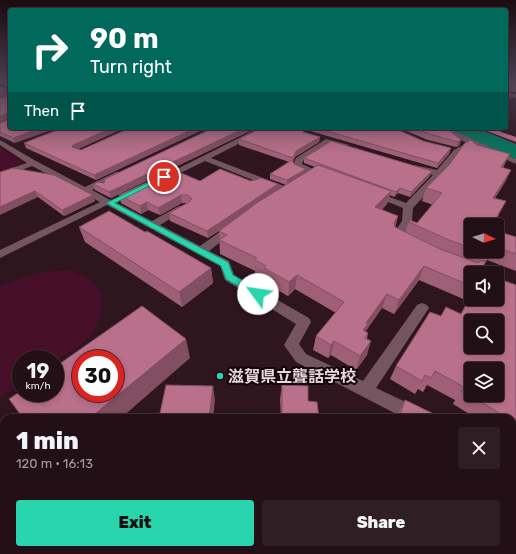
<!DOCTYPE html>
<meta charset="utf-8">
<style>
body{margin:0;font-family:Rubik,"Noto Sans JP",sans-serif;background:#2f1e23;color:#f1f3f6;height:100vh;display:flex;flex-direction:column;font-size:15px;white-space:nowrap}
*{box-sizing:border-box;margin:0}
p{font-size:13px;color:#a39da1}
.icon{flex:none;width:22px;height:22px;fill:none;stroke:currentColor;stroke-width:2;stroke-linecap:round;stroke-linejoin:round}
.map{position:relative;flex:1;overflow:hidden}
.panel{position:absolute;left:0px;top:414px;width:516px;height:140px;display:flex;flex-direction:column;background:#231016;border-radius:12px 12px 0 0;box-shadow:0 2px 6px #0003,0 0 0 1px #403035}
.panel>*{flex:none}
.banner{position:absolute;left:8px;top:8px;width:500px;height:122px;border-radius:4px;box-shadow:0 2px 6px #0003,0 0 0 1px #403035;background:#00695c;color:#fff;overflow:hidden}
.needle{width:26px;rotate:95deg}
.controls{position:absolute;left:464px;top:218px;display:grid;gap:8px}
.controls a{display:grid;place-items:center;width:40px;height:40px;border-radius:4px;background:#231016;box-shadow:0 2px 6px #0003,0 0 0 1px #403035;font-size:20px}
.speed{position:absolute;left:12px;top:350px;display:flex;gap:8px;font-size:20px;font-weight:700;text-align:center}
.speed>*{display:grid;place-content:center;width:52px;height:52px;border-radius:50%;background:#231016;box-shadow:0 2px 6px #0003,0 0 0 1px #403035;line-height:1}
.speed small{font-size:10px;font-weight:400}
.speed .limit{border:6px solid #d22;background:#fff;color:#111}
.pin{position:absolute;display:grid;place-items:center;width:34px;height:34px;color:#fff;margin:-17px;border:2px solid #fff;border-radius:50%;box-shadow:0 1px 4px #0007}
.me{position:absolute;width:44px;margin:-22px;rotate:301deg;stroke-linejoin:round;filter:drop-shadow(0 0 3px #0008)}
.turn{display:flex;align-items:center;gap:14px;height:84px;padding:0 16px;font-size:18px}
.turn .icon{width:52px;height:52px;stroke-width:2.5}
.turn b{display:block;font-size:28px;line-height:34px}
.then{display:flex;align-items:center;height:38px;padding:0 16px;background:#0003;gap:8px;font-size:15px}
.round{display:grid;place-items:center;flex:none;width:42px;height:42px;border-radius:4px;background:#2f1e23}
.head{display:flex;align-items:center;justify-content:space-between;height:68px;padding:0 16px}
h1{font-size:24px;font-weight:800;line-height:30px}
.action{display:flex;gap:8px;margin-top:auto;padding:8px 16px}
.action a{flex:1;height:46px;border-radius:4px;background:#29d5ad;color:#111;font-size:16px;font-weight:800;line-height:46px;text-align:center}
.action a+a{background:#2f1e23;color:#f1f3f6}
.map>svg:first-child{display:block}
</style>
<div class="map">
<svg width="516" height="554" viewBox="0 0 516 554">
<rect width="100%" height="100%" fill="#2f151e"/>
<g fill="#480f28">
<path d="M451,128H456L516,154V159Z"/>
<path d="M467,128H476L516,143V147Z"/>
<path d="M0,148L21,161C16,168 8,170 0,170Z"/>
<path d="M67,270C91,278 111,289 99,318C97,323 95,329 93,333C85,343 66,354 55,361V359H21V384L0,397V287C24,276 40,271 67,270Z"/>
</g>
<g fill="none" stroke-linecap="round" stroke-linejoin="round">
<path fill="#04765e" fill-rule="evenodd" d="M450,128H477L516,144V159L453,132Z"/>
<g fill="#755660" fill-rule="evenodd">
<path d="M0,85L10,89V93L0,89Z"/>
<path d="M506,92L516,94V98L506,96Z"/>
<path d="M259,128H269L211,158L292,189V193H286L205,161L166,180H160L159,178Z"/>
<path d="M437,128H447L516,159V164L473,145L460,154L443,176L413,208L412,221L402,236L407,240L406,242H398L391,237L402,221L403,208L368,194L373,191L406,203L433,175L414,169V165L437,170L454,150L467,143Z"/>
<path d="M326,139L349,145L345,147L330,144L303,161L302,164L327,175V179H321L294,167L293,165L296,158Z"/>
<path d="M0,140L36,161L85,187L116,172H122V176L92,190L110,200L119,198L121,200L117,203L152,221L179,206H185L187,208L185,210L160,225L200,246L228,226H236L237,228L236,230L209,251L229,261L234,275L309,318L311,322L299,344L306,354L363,381L417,305L422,303L427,305L429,308L427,311L376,388L427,412L429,418H404L296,362L284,345L296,324L225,280L220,266L107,205L0,258V250L100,202L32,166L0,178V172L27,163L0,145Z"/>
</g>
<path fill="#c56d8e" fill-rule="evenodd" d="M479,128H490L516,137V142Z"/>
</g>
<g fill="#9f6077">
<path d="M0,76H10L15,143L0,136V123L9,119V118L0,122L10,95H9L0,97L10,89V87L1,84H0Z"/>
<path d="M506,76H516V92L506,91V93L512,95L511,98L506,100Z"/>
<path d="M124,128L78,149L81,150L130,128H206L96,180L26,148L24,143Z"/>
<path d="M213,128H256L111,198L95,190L93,184L104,183Z"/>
<path d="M261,128H394L423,141L451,148L449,154L437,168L307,130L303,131V132L320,137L319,142L295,157L293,162L294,164L306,169V173L315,167L304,163V158L432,171L430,176L410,197L398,193L394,197L390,195L387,204L382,210L398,216L395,227L405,232L409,222L417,223L433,205L422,201L426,188L504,166L503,168L511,170L505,182L495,198L499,215L493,225H471V251H497V231L516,237V271L487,260L480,272L471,273V299L516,285V435L514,434L512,436V418H476L453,404L455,400L427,385L423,392L418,389L415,394L390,379L396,366L441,316L461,314L468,301L419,280L394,314L382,308L365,332L368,333L367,339V355L356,370L331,355L328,358L313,350L316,336L336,313L295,289L288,296L263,282V279L255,274V271L220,254L219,231L208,238L170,221L169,213L187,203H182L160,215L148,210L141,214L121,203L119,195L200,181H251L278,184V190L286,185L270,179V174L289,162L239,145V139Z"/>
<path d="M399,128H445L461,140L459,146L456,147L428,140Z"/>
<path d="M0,172L95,201L64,216L38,197Z"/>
<path d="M79,227L145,232L211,268L213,283L182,307L85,242Z"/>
<path d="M282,385L319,418H281L280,399Z"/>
<path d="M405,400L442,418H396Z"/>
<path d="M512,452L516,454V534L512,532Z"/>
<path d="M284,550H332L333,554H284Z"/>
</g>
<g fill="#824e61">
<path d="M8,90L10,95L0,97V92Z"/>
<path d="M512,95L511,98L506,100V96Z"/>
<path d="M7,113L9,118L0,122V116Z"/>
<path d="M41,128H57L15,143L13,138Z"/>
<path d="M112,128H124L74,151L72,147L73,145Z"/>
<path d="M195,128H206L96,180L94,175Z"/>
<path d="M245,128H256L111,198L109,192Z"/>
<path d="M303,128H307V130L303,131Z"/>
<path d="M320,137L319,142L295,157L292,163L293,158L296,151Z"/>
<path d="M461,140L459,146L456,147L458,142Z"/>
<path d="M451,148L449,154L437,168L438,163Z"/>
<path d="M510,154L504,166L496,180L501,167Z"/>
<path d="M306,169V173L287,185V180Z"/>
<path d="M511,170L505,182L487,211L493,198Z"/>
<path d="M432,171L430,176L410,197L411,192Z"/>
<path d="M278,184V191L208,238L207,231Z"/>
<path d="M400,188L398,193L394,197L396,192Z"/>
<path d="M35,191L38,197L0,215V207Z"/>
<path d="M391,191L387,204L372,220L375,207Z"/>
<path d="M93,195L95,201L64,216L62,210Z"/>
<path d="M181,195L182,203L160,215L158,208Z"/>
<path d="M506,201L493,225H492Z"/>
<path d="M147,202L148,210L141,214L140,206Z"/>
<path d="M398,216L395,229L394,223Z"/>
<path d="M424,266L419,280L394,314L399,300Z"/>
<path d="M211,268L213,283L182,307L179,292Z"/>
<path d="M297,275L295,289L288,296L289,282Z"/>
<path d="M387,294L382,308L365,332L363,330L366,323Z"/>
<path d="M186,339L190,358L121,418H90Z"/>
<path d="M334,341L331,355L328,358L331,345Z"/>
<path d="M371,341L367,355L356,370L360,356Z"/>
<path d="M213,386L215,400L213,418H209Z"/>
<path d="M194,550H199L198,554H193Z"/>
</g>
<g fill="#b9708a" stroke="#824e61" fill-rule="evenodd">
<path d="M0,76H10V128H41L13,138L0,132V123L9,119V114L7,113L0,116V98L10,95L8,90L0,92V87L8,90L10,89L9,84L0,80Z"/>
<path d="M506,76H516V88L507,87L506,93L512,95L506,96Z"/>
<path d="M62,128H112L73,145L72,147L81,150L130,128H195L94,175L24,143Z"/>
<path d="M213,128H245L109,192L93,184L98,182L104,183L105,179Z"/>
<path d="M261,128H303V132L320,137L296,151L293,158L239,139Z"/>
<path d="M316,128H394L423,141L451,148L438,163Z"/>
<path d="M413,128H445L448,129L461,140L458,142L430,134Z"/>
<path d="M471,140L477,145L510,154L501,167L511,170L493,198L506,201L492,225H471V248L449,240L409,222L410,220L417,223L442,193L426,188L449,165L465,143Z"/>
<path d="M331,141L432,171L411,192L400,188L396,192L304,158Z"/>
<path d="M292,160L294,164L306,169L287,180L270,174Z"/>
<path d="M318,165L391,191L375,207L398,216L394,223L395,227L440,249L478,263L480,261H486L480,272L484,273H471V286L424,266L399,300L387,294L366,323L368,324L363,330L368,333L365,338L371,341L360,356L334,341L331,345L316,336L344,302L297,275L289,282L264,268L266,266L255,260L257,258L219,240L227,235L219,231L258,202Z"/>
<path d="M13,168L54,175L93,195L62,210L35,191L0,207V172Z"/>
<path d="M220,169L251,181L261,178L278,184L207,231L169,213L189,202L192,199L188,195H181L158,208L147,202L140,206L119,195L174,170L200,181Z"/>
<path d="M109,211L145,232L147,231L211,268L179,292L79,227Z"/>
<path d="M497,231L516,237V254L497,247Z"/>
<path d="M479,251H491L489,255Z"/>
<path d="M497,278L516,285V423L512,420V418H508L462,391L464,387L435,371L431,378L425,375L422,381L396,366L430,312L441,316L446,307L461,314L471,296V299H497ZM471,321H497V347H471ZM471,369H497V395H471Z"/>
<path d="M142,306L186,339L90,418H23L9,399L21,391V393H55V367ZM81,359H115V393H81Z"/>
<path d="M166,385L213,386L209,418H159Z"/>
<path d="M282,385L308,386V401L317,402L319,418H282Z"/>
<path d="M405,400L442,418H399Z"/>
<path d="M512,452L516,454V502L512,500Z"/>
<path d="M131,550H194L193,554H130Z"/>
<path d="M286,550H332L333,554H286Z"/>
</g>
<linearGradient id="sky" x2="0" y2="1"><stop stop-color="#1a0c10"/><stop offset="0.49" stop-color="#473b4c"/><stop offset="1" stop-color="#473b4c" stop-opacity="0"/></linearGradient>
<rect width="516" height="154" fill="url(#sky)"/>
<path fill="#29d5ad" stroke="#1b8a70" d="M162,176L167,177L115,203L228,262L233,275L261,291V296H254L226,279L221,266L106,203Z"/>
<circle fill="#29d5ad" stroke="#100508" stroke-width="1.5" cx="220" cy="376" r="4"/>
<g text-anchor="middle" stroke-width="4" stroke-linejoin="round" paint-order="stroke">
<g font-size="16" font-weight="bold" fill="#ead7dd" stroke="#100508" text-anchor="start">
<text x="228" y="382">滋賀県立聾話学校</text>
</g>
</g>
</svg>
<div class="controls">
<a><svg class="needle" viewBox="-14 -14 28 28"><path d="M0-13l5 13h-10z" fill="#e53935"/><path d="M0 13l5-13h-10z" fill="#a39da1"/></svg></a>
<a><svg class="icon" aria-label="sound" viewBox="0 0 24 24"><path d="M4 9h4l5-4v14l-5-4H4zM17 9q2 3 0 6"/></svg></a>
<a><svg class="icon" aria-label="search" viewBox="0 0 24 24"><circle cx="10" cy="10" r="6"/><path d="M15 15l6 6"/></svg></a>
<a><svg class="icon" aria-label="layers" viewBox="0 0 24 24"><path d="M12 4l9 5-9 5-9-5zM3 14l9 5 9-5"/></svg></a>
</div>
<div class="speed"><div>19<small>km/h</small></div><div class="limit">30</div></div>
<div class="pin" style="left:164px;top:177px;background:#d93025"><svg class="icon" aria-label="arrive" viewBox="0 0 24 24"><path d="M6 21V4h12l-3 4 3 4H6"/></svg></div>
<svg class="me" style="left:258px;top:294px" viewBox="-20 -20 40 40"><circle r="19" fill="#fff"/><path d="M0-13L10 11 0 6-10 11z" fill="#29d5ad"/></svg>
<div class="banner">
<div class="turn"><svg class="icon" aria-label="right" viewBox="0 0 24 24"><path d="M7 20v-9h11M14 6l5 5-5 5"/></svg><div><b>90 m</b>Turn right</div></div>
<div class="then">Then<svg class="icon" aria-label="arrive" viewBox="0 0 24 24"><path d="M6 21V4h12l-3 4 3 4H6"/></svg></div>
</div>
<section class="panel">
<div class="head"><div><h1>1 min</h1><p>120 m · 16:13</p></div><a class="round"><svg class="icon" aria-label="close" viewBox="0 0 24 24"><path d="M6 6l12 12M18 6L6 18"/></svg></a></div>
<div class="action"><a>Exit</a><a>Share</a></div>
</section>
</div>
